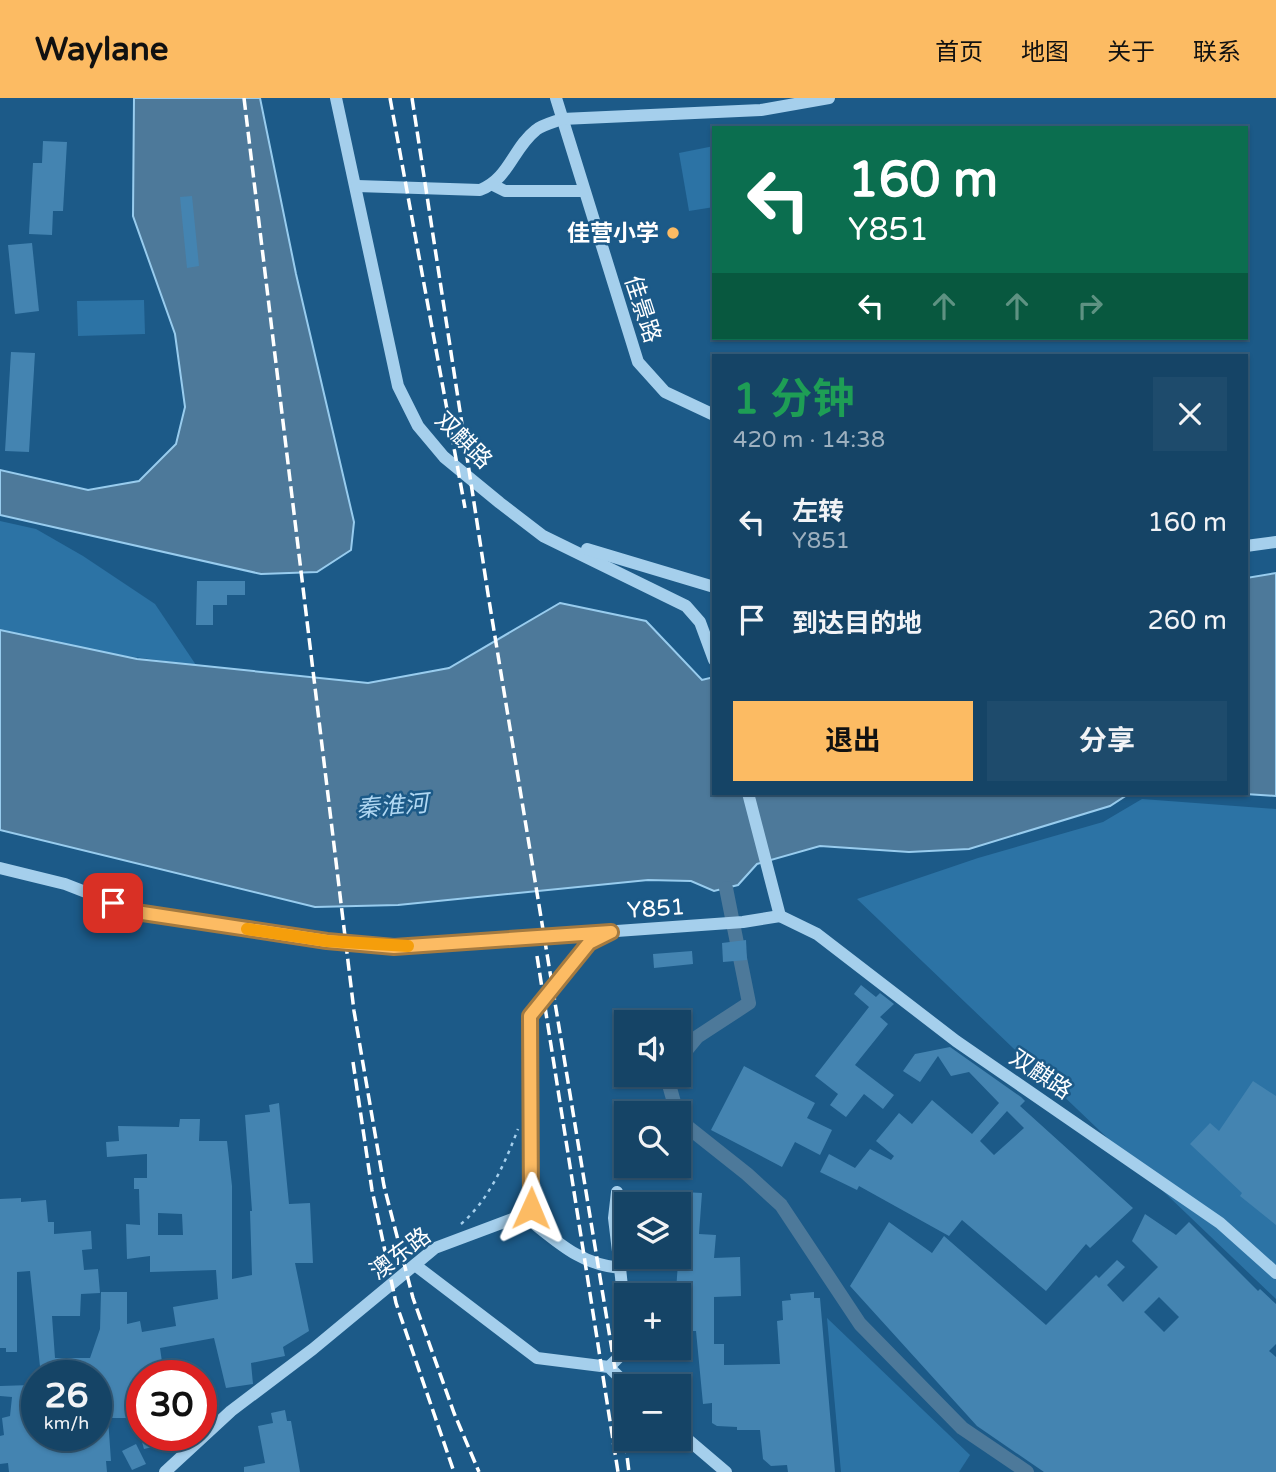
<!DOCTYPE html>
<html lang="zh">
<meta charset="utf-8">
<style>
body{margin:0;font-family:"Varela Round","Noto Sans SC",sans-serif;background:#1e4b6c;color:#f1f3f6;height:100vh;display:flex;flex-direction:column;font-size:26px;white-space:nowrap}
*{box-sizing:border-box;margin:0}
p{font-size:23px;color:#9db0bf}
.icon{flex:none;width:38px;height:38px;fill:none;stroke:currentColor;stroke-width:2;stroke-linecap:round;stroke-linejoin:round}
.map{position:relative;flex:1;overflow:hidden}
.sheet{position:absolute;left:712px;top:256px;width:536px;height:441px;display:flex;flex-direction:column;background:#154466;border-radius:0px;box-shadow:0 2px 5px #0004,0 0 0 2px #345c7a}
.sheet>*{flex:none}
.banner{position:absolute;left:712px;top:28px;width:536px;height:214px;border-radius:0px;box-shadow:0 2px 5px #0004,0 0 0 2px #345c7a;background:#0b6e4f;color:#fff;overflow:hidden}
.fabs{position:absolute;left:614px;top:912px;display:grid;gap:14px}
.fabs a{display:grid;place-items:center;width:77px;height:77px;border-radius:0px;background:#154466;box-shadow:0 2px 5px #0004,0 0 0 2px #345c7a;font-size:35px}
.speed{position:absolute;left:21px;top:1262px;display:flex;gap:14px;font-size:35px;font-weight:700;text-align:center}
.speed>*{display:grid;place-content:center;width:91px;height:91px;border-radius:50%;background:#154466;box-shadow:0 2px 5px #0004,0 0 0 2px #345c7a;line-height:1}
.speed small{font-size:18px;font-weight:400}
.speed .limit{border:10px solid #d22;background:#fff;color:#111}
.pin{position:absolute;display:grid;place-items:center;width:60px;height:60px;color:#fff;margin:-30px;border-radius:14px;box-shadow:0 4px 10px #0006}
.me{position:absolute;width:77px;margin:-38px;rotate:1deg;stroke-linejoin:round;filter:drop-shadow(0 0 5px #0008)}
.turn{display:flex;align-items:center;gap:24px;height:147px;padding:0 21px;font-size:32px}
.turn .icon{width:91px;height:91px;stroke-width:2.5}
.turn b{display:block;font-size:49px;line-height:60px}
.lanes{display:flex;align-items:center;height:66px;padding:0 21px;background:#0003;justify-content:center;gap:35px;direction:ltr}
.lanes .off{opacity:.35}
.round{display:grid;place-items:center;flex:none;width:74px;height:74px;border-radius:0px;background:#1e4b6c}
.head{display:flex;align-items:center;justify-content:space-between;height:119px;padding:0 21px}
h1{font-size:42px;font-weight:700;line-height:52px;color:#1e9e55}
.action{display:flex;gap:14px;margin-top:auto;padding:14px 21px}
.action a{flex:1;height:80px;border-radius:0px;background:#fcbb63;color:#111;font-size:28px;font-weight:700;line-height:80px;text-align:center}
.action a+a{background:#1e4b6c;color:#f1f3f6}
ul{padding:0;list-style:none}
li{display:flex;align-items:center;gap:21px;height:98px;padding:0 21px}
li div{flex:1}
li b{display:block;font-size:26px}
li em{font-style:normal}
header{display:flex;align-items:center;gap:42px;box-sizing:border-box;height:98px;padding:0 35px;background:#fcbb63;color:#111}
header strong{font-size:33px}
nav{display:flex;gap:38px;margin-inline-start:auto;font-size:24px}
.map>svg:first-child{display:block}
</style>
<header>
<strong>Waylane</strong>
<nav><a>首页</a><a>地图</a><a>关于</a><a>联系</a></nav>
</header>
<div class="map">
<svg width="1276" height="1374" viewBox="0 0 1276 1374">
<rect width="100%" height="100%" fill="#1c5a88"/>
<g fill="#2c73a5">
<path d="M714,48V109L689,113L679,55Z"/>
<path d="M144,202L145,236L78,238L77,203Z"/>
<path d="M0,423L36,431L83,458L155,506L196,567L126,558L0,535Z"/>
<path d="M1142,701L1276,711V1201L857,801L978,760L1103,724Z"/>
<path d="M827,1220L970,1357L959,1374H841Z"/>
</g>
<g fill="#4d799a" stroke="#98ccee" stroke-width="2">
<path d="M134,0H260L296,176L354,424L351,452L317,474L261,476L0,417V372L88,392L139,383L176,346L185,309L175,236L133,118Z"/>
<path d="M1276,475V698L1230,695H1246V480Z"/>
<path d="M560,505L646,523L702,582L714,579V695H1130L1110,708L969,751L909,754L820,748L757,766L738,787L714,793L691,783L648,782L398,807L315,809L0,732V532L137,561L368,585L449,570Z"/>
</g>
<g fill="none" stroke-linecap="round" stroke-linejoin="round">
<g stroke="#4d799a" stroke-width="14">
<path d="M679,961L697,939L749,905L726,790"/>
<path d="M666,976L677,1015"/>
<path d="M679,1022L747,1076L781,1107L860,1226L962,1330L1027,1374"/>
</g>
</g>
<g fill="#4484b1" fill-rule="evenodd">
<path d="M43,43L67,44L63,113H53L52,137L29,136L33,65H42Z"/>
<path d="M192,98L199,168L187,170L180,99Z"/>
<path d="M32,145L39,213L15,216L8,147Z"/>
<path d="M11,254L35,255L29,354L5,353Z"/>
<path d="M197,483H245V497H227V507H213V527H196Z"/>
<path d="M746,842L747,862L723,864L722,845Z"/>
<path d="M692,853L693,866L654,870L653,856Z"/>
<path d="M861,887L876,899L880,895L894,906L880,919L888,926L855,967L894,997L883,1011L864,996L846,1019L830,1007L838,996L815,978L869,909L854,896Z"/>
<path d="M950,949L1021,999L1025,1003L1020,1008L1133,1110L1090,1150L1086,1146L1046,1193L962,1122L949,1138L859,1088L857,1092L820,1074L829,1056L855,1070L870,1051L891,1062L894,1058L876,1043L899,1015L912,1026L932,1002L972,1036L999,1005L969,974L951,978L938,958L920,984L903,973L915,956ZM1007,1013L1024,1030L994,1057L980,1043Z"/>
<path d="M744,968L815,1005L807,1020L832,1032L820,1057L795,1044L782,1069L711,1032Z"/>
<path d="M1253,983L1276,998V1127L1240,1098L1242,1095L1190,1046L1210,1025L1219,1033Z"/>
<path d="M279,1005L289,1106L310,1105L313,1165H295L309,1233L283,1249L285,1258L251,1265L253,1286L226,1290L214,1240L160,1250L164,1278H142V1320H108L111,1363H106L107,1374H9L8,1365L0,1366V1338L4,1337L2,1320L10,1318L12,1299L0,1298V1288L31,1287L28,1310L37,1309V1337H96V1278H41L30,1173L17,1174V1254H6V1250H0V1101L21,1100V1104L46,1102L48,1124H54V1136L91,1133L92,1151L82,1152L84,1172L98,1171L100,1195L81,1196L80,1218H52L55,1260H90L100,1231L101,1194H127V1226L140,1223L142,1234L176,1228L173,1209L218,1201L216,1172L150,1174V1158L127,1161L126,1126L140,1127L139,1091H134V1080H147V1056L107,1059L106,1044L119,1043L118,1028L179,1029L180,1021H200L199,1043H227L232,1088V1181L252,1177L250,1113H252L245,1017L270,1014L269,1007ZM158,1115L182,1116L183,1137H158Z"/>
<path d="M683,1094L702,1095L699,1136L716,1137L714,1160L740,1159L741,1198L714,1199V1246H724V1267L780,1266L777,1223L783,1222L782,1203L791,1202L790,1196L814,1194V1200H820L835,1374H788L787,1367L771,1368L763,1361L760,1332H737V1329L717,1328L712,1325V1305L703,1306L696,1233H679V1193H676Z"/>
<path d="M1145,1116L1176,1137L1189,1124L1258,1193L1260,1191L1276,1206V1246L1269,1253L1276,1259V1374H1044L977,1328L850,1188L889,1124L932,1155L944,1138L1046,1227L1096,1177L1099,1180L1117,1162L1125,1169L1107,1187L1123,1204L1158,1169L1132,1143ZM1159,1199L1179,1219L1164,1234L1144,1214Z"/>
<path d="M285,1312L287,1323H291L300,1374H244V1369L265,1365L258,1328L273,1325L271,1315Z"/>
<path d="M140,1337H189V1340L144,1351Z"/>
<path d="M136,1346L146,1366L132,1372L122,1353Z"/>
</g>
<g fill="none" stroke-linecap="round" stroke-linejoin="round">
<path stroke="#a5cfec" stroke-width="2.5" stroke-dasharray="3.5 5" stroke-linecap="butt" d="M461,1126C489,1102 505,1065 518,1031"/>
<g stroke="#a5cfec" stroke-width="12">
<path d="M336,0L398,288L418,328L444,359L500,405L543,438L686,508L700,524L714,562"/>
<path d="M556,0L638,264L665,294L714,317"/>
<path d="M493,87L505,93H583"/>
<path d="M357,88L480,92C509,81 513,50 536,32C542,27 554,24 562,21L761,12L829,0"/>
<path d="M1246,448L1276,444"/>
<path d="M587,451L714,489"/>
<path d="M748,695L780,818"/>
<path d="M0,770L65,786L137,814L327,843L394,849L743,824L780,818"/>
<path d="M780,818L817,836L956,943L1220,1125L1276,1175"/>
<path d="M617,1094L614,1120L620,1170"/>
<path d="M523,1117C555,1141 577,1166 620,1170L626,1226"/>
<path d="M415,1167L537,1260L609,1269L628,1288"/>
<path d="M609,1269L628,1250"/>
<path d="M679,1334L726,1374"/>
<path d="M165,1374L231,1313L313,1251L435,1150L523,1117L531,1110L530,918L589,845L605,837"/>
</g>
<g stroke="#fff" stroke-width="3.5" stroke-dasharray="12 5" stroke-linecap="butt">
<path d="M244,0L354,913L384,1088L413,1200L454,1315L479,1374"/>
<path d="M390,0L465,410"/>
<path d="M412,0L488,496L620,1301L629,1374"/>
<path d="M537,858L618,1374"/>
<path d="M353,964L372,1092L396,1205L454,1374"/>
</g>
</g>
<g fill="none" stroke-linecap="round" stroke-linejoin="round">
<defs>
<path id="route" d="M113,805L136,814L327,843L394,849L611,834L589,845L530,918L531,1110"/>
</defs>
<use href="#route" stroke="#a47a40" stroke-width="18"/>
<use href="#route" stroke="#fcbb63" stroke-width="12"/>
<path stroke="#f59e0b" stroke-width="12" d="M247,831L327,843L408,848"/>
</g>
<circle fill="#fcbb63" stroke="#1c5a88" stroke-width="2.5" cx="673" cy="135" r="7"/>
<g text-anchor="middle" stroke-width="5" stroke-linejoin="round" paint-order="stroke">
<g font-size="23" font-weight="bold" fill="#fff" stroke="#1c5a88" text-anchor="end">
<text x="659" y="143">佳营小学</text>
</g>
<g font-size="23" fill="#fff" stroke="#1c5a88">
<text transform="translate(643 211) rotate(72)" y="8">佳景路</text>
<text transform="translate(464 342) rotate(45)" y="8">双麒路</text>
<text transform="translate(656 810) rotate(-4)" y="8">Y851</text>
<text transform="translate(1041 976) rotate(34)" y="8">双麒路</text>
<text transform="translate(400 1155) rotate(-37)" y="8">澳东路</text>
</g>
<g font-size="24" font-style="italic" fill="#b1d8f3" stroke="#1c5a88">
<text transform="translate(392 708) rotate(-5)" y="8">秦淮河</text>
</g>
</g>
</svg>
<div class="fabs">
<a><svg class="icon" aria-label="sound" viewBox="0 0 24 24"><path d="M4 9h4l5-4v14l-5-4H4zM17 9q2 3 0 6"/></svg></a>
<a><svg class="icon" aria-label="search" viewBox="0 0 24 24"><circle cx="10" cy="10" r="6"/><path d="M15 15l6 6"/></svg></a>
<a><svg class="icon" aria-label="layers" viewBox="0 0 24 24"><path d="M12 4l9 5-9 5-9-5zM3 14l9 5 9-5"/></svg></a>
<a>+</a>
<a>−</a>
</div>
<div class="speed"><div>26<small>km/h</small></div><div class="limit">30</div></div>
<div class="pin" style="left:113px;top:805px;background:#d93025"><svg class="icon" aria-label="arrive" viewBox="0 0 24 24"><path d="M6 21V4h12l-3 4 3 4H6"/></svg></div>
<svg class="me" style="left:531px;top:1110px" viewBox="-20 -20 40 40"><path d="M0-17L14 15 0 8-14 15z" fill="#fcbb63" stroke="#fff" stroke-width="4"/></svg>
<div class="banner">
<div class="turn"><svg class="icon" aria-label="left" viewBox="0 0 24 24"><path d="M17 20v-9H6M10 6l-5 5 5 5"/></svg><div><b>160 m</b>Y851</div></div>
<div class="lanes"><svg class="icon" aria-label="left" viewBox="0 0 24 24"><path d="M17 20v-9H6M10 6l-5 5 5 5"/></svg><svg class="icon off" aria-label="ahead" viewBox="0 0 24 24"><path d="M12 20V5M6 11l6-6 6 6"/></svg><svg class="icon off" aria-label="ahead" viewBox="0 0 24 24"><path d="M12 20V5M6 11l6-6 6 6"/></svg><svg class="icon off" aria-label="right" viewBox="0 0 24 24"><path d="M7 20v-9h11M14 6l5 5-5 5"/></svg></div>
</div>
<section class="sheet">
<div class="head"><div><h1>1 分钟</h1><p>420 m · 14:38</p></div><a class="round"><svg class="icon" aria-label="close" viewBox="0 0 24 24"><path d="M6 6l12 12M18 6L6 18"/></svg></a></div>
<ul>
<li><svg class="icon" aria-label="left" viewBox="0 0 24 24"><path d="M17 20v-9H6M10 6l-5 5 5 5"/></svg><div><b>左转</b><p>Y851</p></div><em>160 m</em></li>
<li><svg class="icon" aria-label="arrive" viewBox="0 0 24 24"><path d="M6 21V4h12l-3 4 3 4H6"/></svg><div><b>到达目的地</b></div><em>260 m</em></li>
</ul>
<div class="action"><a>退出</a><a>分享</a></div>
</section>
</div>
